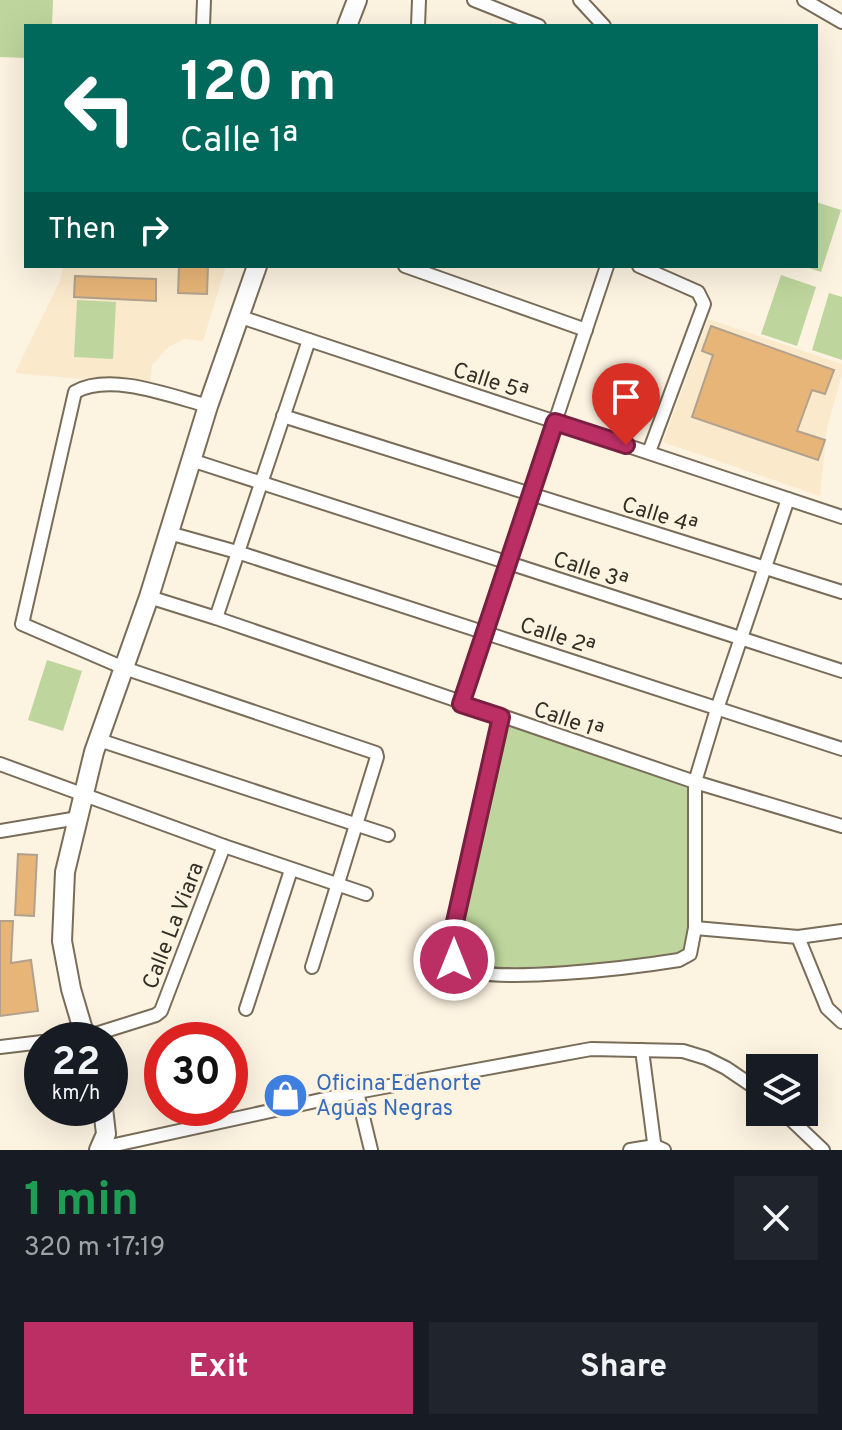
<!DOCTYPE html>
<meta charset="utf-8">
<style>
body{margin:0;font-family:Overpass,sans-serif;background:#20242c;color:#f1f3f6;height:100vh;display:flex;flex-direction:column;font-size:30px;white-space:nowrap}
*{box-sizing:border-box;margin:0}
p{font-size:26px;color:#9ea1a6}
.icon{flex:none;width:44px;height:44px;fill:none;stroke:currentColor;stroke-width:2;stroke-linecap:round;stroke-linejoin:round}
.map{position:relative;height:1150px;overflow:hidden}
.panel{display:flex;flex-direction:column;background:#171b24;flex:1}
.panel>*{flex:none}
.guide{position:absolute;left:24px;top:24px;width:794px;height:244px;border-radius:0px;box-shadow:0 8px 32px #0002;background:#00695c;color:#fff;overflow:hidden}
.controls{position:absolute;left:746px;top:1054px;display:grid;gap:16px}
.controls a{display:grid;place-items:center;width:72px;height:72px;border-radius:0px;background:#171b24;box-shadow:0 8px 32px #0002;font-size:40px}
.speed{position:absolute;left:24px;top:1022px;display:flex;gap:16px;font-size:40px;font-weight:700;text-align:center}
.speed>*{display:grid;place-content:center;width:104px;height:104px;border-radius:50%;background:#171b24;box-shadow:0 8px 32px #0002;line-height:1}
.speed small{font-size:20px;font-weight:400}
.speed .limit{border:12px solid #d22;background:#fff;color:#111}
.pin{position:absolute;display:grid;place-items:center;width:68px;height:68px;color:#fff;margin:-82px -34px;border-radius:50% 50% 50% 0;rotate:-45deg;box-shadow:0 0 8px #0007}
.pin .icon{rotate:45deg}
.me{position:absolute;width:88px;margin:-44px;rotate:0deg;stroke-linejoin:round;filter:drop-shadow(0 0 6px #0008)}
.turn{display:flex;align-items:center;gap:28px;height:168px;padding:0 24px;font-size:36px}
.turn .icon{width:104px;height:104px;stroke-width:2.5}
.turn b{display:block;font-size:56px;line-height:68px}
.then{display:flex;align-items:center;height:76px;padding:0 24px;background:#0003;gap:16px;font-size:30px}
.round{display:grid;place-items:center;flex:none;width:84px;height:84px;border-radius:0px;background:#20242c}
.summary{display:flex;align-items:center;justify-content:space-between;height:136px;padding:0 24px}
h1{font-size:48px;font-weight:700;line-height:60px;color:#1e9e55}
.button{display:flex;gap:16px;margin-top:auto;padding:16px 24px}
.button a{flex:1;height:92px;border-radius:0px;background:#bb2f65;color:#fff;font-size:32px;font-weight:700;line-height:92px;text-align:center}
.button a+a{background:#20242c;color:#f1f3f6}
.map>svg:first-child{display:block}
</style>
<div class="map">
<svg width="842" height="1150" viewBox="0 0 842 1150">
<rect width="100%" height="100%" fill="#fdf3e1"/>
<g fill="#fae9cb">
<path d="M63,266H226L203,341L184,339L167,348L152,365L150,385L15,373L60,281Z"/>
<path d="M708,319L842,364V375L827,428L820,496L663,442Z"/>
</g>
<g fill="#bed69d">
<path d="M0,0H53L52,26H26V58L0,57Z"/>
<path d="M816,202L841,210L821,272L803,266H816Z"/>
<path d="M781,275L816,287L797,346L761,334Z"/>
<path d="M829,293L842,297V360L812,350Z"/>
<path d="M77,300L116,302L113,359L74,357Z"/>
<path d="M47,660L82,671L63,731L28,720Z"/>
<path d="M501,717L695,782L690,954L574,974L462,970L453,930Z"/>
</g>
<g fill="#e7b577" stroke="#b1a18e" stroke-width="2">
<path d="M179,266H208L207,294L178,293Z"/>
<path d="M75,276L156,279V301L74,297Z"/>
<path d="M711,326L834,370L825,394L812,390L797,431L825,440L818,460L692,417L713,355L702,351Z"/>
<path d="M18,854L37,855L34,916L15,915Z"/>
<path d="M0,921H13L11,963L31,960L38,1011L0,1016Z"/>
</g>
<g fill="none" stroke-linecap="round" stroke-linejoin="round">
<defs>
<g id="street">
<path d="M474,0L539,26"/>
<path d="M580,0L604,26"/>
<path d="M804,0L842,22"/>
<path d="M203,26L204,0"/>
<path d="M418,26L419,0"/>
<path d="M405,266L586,330"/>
<path d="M639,266L698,292L704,304L649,452"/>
<path d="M309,340L842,517"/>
<path d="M208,406C171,396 110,372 75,392L22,624L124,668L376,753L377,757L312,967"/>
<path d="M283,416L842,592"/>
<path d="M191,460L842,671"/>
<path d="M169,533L237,552L842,749"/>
<path d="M149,597L216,618L695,782L842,826"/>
<path d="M216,618L309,340L238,316"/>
<path d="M461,704L607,266"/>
<path d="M501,717L453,931L452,954L458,966C483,987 642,966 679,960L690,954L695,928V782L717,709L788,499"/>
<path d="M99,740L388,835"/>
<path d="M0,764L224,846L366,894"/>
<path d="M0,831L78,818"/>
<path d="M695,928L798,937L842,931"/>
<path d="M798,937L827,1008L842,1022"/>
<path d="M246,1009L291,870"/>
<path d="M62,1040L86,1037L156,1015L161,1011L224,846"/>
<path d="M0,1047L42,1042"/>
<path d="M642,1050L655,1150"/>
<path d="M357,1092L371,1150"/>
<path d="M783,1112L823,1150"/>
<path d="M101,1148L357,1092L591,1049L683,1051L706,1058L726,1068L760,1091"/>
<path d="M630,1150L655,1146L664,1150"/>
</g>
<g id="secondary">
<path d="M347,26L357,0"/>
<path d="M86,1040L71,989L62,941L65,872L94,752L149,597L208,406L257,266"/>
<path d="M99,1150L106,1134L103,1108"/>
</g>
</defs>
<use href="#street" stroke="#796d59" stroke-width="16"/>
<use href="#secondary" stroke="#796d59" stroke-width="22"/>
<use href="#street" stroke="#fff" stroke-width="12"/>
<use href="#secondary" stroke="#fff" stroke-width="18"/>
</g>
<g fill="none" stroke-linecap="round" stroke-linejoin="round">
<defs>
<path id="route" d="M454,960L451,947L453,931L501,717L461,704L555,422L626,445"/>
</defs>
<use href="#route" stroke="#7a1f42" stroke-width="20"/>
<use href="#route" stroke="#bb2f65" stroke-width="14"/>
</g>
<defs>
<symbol id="shop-disc" viewBox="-11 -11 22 22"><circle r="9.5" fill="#3f7fe0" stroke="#fdf3e1"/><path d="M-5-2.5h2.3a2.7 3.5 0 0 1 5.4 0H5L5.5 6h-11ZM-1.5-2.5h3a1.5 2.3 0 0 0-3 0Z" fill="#fff"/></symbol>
</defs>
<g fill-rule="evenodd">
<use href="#shop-disc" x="260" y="1070" width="51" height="51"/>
</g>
<g text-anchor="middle" stroke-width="6" stroke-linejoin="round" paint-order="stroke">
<g font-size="22" fill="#342f26" stroke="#fdf3e1">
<text transform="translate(491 380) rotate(18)" y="8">Calle 5ª</text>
<text transform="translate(660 514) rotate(17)" y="8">Calle 4ª</text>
<text transform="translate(591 569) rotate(18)" y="8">Calle 3ª</text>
<text transform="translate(558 635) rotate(18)" y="8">Calle 2ª</text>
<text transform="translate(569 719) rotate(19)" y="8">Calle 1ª</text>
<text transform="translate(172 925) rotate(-69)" y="8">Calle La Viara</text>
</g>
<g font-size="22" fill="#366cbe" stroke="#fdf3e1" text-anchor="start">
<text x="316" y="1090">Oficina Edenorte<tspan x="316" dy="25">Aguas Negras</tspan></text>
</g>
</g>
</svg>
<div class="controls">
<a><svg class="icon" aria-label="layers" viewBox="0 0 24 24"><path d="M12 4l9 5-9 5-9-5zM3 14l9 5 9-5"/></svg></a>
</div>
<div class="speed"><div>22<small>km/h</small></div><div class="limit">30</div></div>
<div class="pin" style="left:626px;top:445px;background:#d93025"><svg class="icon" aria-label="arrive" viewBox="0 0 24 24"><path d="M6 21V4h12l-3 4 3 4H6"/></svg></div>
<svg class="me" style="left:454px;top:960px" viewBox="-20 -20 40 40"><circle r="17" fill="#bb2f65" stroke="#fff" stroke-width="3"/><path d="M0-11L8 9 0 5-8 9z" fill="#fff"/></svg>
<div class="guide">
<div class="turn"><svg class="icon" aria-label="left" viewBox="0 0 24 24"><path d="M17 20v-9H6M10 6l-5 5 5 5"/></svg><div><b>120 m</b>Calle 1ª</div></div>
<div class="then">Then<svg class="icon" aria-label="right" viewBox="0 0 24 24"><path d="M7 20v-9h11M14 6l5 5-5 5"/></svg></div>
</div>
</div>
<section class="panel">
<div class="summary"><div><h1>1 min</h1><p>320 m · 17:19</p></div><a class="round"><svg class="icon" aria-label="close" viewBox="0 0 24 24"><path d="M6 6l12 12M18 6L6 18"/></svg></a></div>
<div class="button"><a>Exit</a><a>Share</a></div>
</section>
